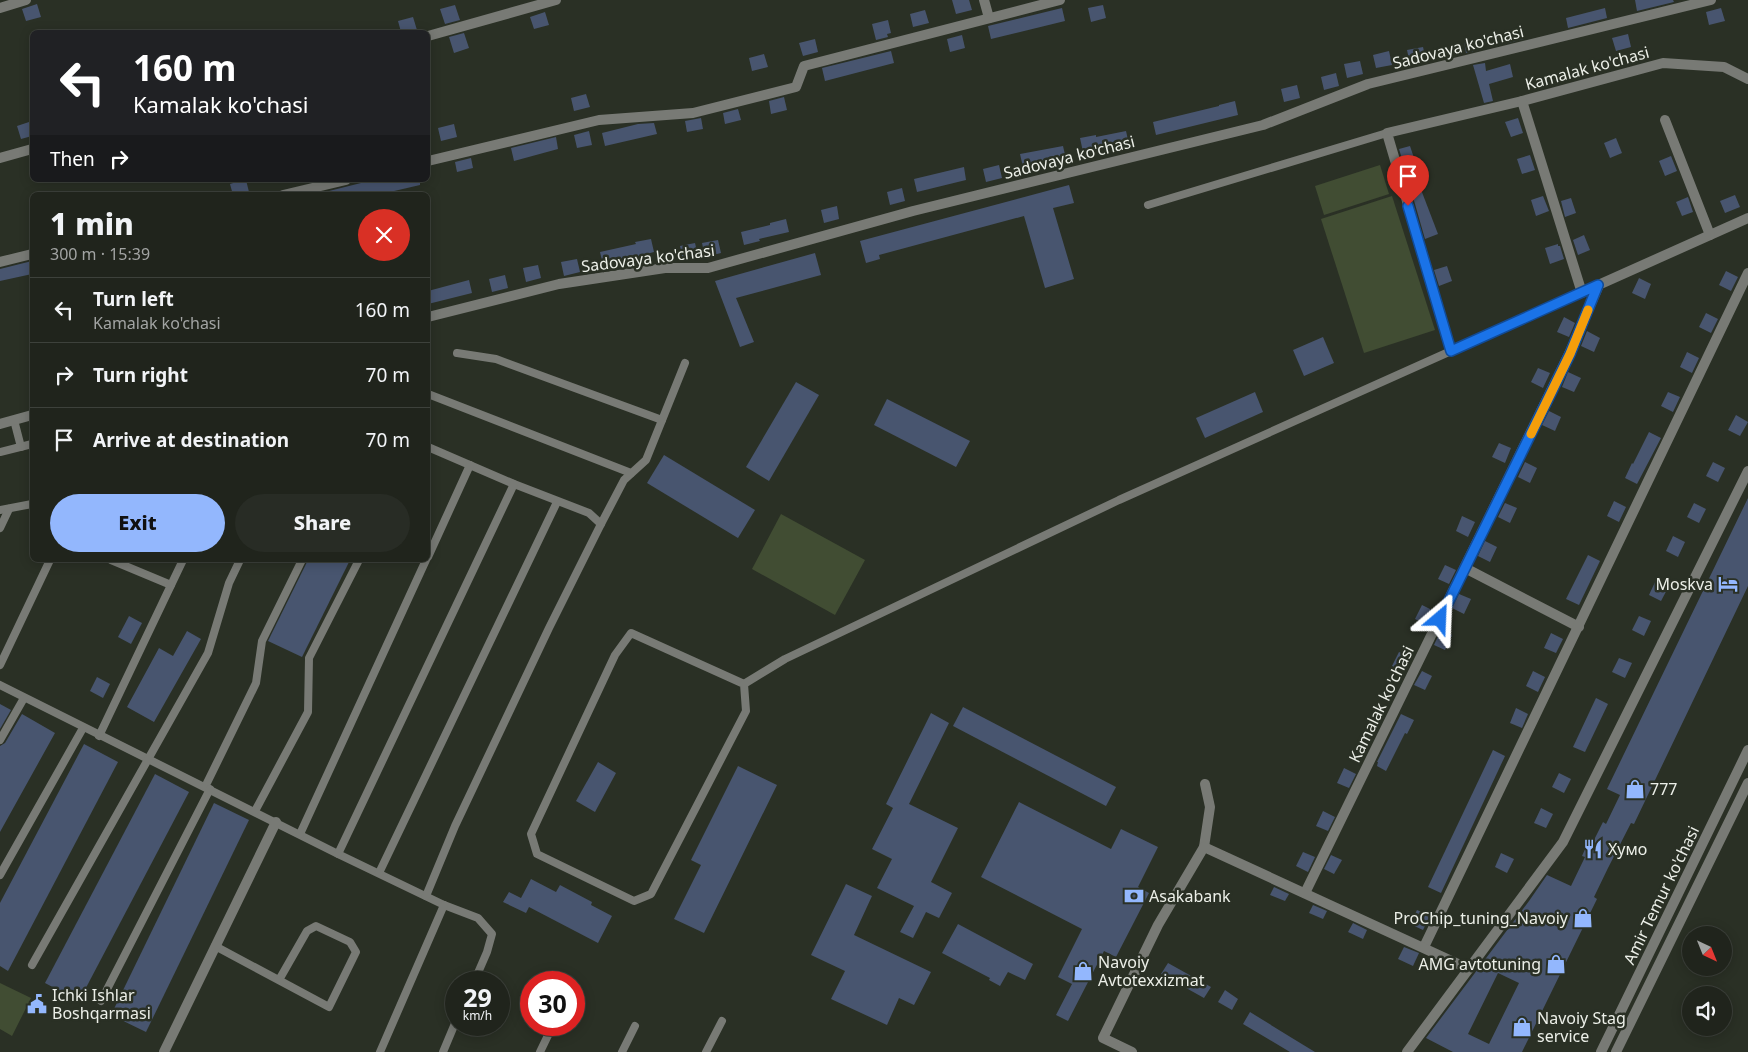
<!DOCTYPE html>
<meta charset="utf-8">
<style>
body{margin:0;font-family:"Noto Sans",sans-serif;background:#282c25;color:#f1f3f6;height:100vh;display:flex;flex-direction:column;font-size:19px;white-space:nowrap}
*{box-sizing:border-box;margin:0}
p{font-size:16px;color:#a2a4a3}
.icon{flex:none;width:28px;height:28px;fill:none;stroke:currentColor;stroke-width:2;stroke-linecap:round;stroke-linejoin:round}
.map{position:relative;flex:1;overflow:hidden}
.details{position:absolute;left:30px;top:192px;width:400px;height:370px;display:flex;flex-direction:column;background:#20241c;border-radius:8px;box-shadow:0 2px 12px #0003,0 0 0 1px #3d413b}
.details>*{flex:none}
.top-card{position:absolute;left:30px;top:30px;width:400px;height:152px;border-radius:8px;box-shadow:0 2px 12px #0003,0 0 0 1px #3d413b;background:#202124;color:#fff;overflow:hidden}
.needle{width:32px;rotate:137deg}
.fabs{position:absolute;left:1682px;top:926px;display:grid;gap:10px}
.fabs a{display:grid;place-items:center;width:50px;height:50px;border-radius:50%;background:#20241c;box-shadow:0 2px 12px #0003,0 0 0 1px #3d413b;font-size:25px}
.speed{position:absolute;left:445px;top:971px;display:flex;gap:10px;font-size:25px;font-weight:700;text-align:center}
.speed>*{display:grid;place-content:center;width:65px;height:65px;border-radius:50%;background:#20241c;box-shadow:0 2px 12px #0003,0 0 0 1px #3d413b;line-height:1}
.speed small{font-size:12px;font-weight:400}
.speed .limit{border:8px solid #d22;background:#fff;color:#111}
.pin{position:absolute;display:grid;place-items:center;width:42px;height:42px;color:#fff;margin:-51px -21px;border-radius:50% 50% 50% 0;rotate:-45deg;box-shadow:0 0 5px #0007}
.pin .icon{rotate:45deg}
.me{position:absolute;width:55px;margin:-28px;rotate:26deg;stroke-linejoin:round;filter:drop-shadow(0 0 4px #0008)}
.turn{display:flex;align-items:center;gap:18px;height:105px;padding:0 20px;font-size:22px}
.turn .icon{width:65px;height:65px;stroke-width:2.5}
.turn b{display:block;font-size:35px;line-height:42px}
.then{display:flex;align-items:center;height:48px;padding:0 20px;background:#0003;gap:10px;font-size:19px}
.round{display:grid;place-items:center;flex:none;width:52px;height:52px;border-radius:26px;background:#282c25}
.head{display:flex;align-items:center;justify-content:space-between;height:85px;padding:0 20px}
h1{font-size:30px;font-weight:800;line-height:38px}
.primary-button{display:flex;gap:10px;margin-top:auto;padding:10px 20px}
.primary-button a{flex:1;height:58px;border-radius:30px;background:#93b7fd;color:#111;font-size:20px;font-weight:800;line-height:58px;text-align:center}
.primary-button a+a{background:#282c25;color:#f1f3f6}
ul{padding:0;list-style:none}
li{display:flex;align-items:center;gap:15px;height:65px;padding:0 20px;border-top:1px solid #3d413b}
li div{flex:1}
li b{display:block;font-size:19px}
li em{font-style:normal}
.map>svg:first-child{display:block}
</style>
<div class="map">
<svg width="1748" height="1052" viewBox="0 0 1748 1052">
<rect width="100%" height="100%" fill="#2a3025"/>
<g fill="#414d33">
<path d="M1380,165L1389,194L1324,215L1315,186Z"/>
<path d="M1392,196L1435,330L1364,353L1321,219Z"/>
<path d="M781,514L865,560L835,615L752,569Z"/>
<path d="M0,983L31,998L12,1036L0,1029Z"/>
</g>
<g fill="#48556f" fill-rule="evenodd">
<path d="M952,0H969L972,10L956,14Z"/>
<path d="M1635,0H1673L1674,2L1637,11Z"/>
<path d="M37,4L41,17L26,21L22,9Z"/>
<path d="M455,5L460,20L445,24L440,9Z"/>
<path d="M1103,5L1106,18L1091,22L1088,8Z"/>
<path d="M1062,8L1065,21L991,39L988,26Z"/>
<path d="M1605,8L1607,18L1568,28L1566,18Z"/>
<path d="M1721,8L1725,21L1709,25L1706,12Z"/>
<path d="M925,10L929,23L913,27L910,14Z"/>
<path d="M545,12L549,25L534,29L530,17Z"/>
<path d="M413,17L417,30L401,32L398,21Z"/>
<path d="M888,20L891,33L887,34L888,37L876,40L872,24Z"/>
<path d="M1521,28L1524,39L1508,43L1506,32Z"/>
<path d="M464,33L469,48L454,53L449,37Z"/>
<path d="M1628,34L1631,47L1616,51L1612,38Z"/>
<path d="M962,35L965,48L950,52L947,39Z"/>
<path d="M1479,38L1482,49L1466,53L1464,41Z"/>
<path d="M815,39L818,52L803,56L799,43Z"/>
<path d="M1423,47L1426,60L1410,64L1407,50Z"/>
<path d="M891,51L894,63L825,81L822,68Z"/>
<path d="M1389,51L1392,65L1376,68L1373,55Z"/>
<path d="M764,54L768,67L752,71L749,58Z"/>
<path d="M1360,61L1363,74L1347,78L1344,64Z"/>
<path d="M1485,63L1486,71L1510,64L1513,77L1489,84L1493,101L1484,103L1473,65Z"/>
<path d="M1336,73L1339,86L1324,90L1321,77Z"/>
<path d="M1297,85L1300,98L1284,102L1281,89Z"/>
<path d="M586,94L590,107L574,111L571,98Z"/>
<path d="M784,97L787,110L771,114L769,101Z"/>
<path d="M1235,101L1238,115L1156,135L1153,122L1219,106V105Z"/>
<path d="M738,109L741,120L725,124L723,113Z"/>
<path d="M701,118L703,129L687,132L685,121Z"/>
<path d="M1518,118L1523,133L1511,137L1505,122Z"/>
<path d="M32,121V136L21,139L17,126Z"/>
<path d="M654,123L657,134L605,146L602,133L638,124Z"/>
<path d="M454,124L457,137L441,141L438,128Z"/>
<path d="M589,131L592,145L577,148L574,135Z"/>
<path d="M1126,131L1129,144L1114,147L1113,145L1083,152L1080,138L1096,135V137Z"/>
<path d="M556,137L558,149L514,161L511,148Z"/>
<path d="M1616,138L1622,153L1610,158L1604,143Z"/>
<path d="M1063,146L1066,159L1023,167L1020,154Z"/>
<path d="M1410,146L1415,161L1404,165L1399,149Z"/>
<path d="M1530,155L1535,170L1522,174L1517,159Z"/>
<path d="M1671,156L1677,171L1665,176L1659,161Z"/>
<path d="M471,158L473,168L457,172L455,162Z"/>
<path d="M999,165L1002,178L986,182L983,169Z"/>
<path d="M964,167L966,180L917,192L914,179Z"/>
<path d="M243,180H246L249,192L233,195L230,184Z"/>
<path d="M373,180H420V185L377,195H330L329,191Z"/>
<path d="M1069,185L1074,203L1053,208L1074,279L1045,288L1024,216L879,255L880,259L866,263L860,241Z"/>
<path d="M1420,187L1438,234L1425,239L1411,190Z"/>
<path d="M902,188L905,201L890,205L887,192Z"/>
<path d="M1735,195L1740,207L1725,213L1720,201Z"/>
<path d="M1543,196L1549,211L1536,216L1531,200Z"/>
<path d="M1688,197L1693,212L1682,216L1676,202Z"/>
<path d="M1571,198L1576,213L1565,217L1561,201Z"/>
<path d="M837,206L839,219L824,223L821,210Z"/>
<path d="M786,219L789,232L759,239L760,241L744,245L741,232L770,225V223Z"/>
<path d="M1584,235L1590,250L1578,255L1573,240Z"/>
<path d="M651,239L654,252L603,265L600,252L636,244L635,242Z"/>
<path d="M718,240L721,253L705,257L702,243Z"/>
<path d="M695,243L698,256L683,259L680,246Z"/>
<path d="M1558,244V246H1560L1564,259L1550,264L1545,248Z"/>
<path d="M815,253L821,275L736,298L754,342L740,347L715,281Z"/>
<path d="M577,259L580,272L564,276L561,262Z"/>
<path d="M32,261V274L0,281V269Z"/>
<path d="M538,265L541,278L526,282L523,268Z"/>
<path d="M1447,266L1452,281L1439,286L1434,270Z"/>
<path d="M1726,271L1738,277L1731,291L1719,285Z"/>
<path d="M505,275L508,288L492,292L489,279Z"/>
<path d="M1639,278L1651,284L1645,299L1632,293Z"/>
<path d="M469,280L472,293L428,304V291Z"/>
<path d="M1706,313L1718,319L1711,333L1699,327Z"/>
<path d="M1564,317L1575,323L1569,337L1557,332Z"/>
<path d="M1587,331L1600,338L1594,352L1581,346Z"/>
<path d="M1323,337L1334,363L1304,376L1293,350Z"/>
<path d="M1687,352L1699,358L1692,373L1680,367Z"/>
<path d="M1538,368L1550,373L1543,388L1531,382Z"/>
<path d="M1568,372L1581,378L1574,392L1562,387Z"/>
<path d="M796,382L819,395L769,481L746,467Z"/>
<path d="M1255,392L1263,412L1205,438L1196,418Z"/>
<path d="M1668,392L1680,397L1673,412L1661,406Z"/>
<path d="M887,399L970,441L956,467L874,425Z"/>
<path d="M1549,411L1561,417L1555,431L1542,425Z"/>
<path d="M1736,415L1748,422L1740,436L1728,430Z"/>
<path d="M1649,432L1661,438L1637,484L1625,478L1632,463L1633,464Z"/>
<path d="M1499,443L1511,448L1505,463L1492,457Z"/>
<path d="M664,455L755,510L738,538L647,483Z"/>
<path d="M1525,462L1537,468L1530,483L1518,477Z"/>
<path d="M1713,462L1725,468L1718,482L1706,476Z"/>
<path d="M1748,498V586L1634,824L1631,823L1608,868L1594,897L1597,899L1522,1052H1453L1426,1038L1529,901L1547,875L1571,886L1585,857L1582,856L1590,838L1594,840L1603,822L1606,824L1620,795L1607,789ZM1498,973L1519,983L1489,1044L1468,1034Z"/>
<path d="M1614,501L1626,507L1619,522L1607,516Z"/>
<path d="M1505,503L1517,508L1510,523L1498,517Z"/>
<path d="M1694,503L1706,509L1699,523L1687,517Z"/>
<path d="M1462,516L1475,522L1468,537L1456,531Z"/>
<path d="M1673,536L1685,542L1678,557L1666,551Z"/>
<path d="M1485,541L1497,547L1490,562L1478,556Z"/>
<path d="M1588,555L1600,561L1579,605L1566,599Z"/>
<path d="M308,560H350L302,657L268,641Z"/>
<path d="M1445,565L1456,570L1449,584L1438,579Z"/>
<path d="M1656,580L1669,586L1661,601L1649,595Z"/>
<path d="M1459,594L1471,599L1464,614L1452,608Z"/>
<path d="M1422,605L1434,611L1427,625L1415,619Z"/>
<path d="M129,616L142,623L131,644L118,637Z"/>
<path d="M1639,616L1651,621L1644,636L1632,630Z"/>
<path d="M1441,630L1452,635L1445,650L1434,645Z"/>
<path d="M187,631L201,639L154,722L127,707L159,648L173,656Z"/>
<path d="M1551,633L1563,639L1556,653L1544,648Z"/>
<path d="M1399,652L1411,657L1405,672L1392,666Z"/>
<path d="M1619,658L1632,663L1625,678L1612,672Z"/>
<path d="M1422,671L1432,676L1425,690L1414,685Z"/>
<path d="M1533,671L1545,677L1538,692L1526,686Z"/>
<path d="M97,677L110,684L103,698L90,691Z"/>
<path d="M1596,698L1608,704L1585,752L1573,747Z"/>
<path d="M0,704L11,710L0,729Z"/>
<path d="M963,707L1116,787L1106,806L953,726Z"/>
<path d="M1516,708L1528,714L1522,728L1510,723Z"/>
<path d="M931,713L949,723L909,804L958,828L931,882L952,893L939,918L926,912L913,938L900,932L914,906L877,888L892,859L872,849L893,808L886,804Z"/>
<path d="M22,714L55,733L0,832V746L5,743Z"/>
<path d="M1401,714L1414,720L1407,734L1405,733L1386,771L1377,766L1378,762H1377Z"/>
<path d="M84,744L118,762L8,971L0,966V903Z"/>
<path d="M1493,750L1505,756L1441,893L1428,887Z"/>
<path d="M598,762L616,773L595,812L576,801Z"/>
<path d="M738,766L777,785L704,933L674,919L701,865L691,860Z"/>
<path d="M1344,768L1356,774L1349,788L1337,783Z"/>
<path d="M1559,773L1571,779L1564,793L1552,787Z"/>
<path d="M155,774L189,792L79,1001L45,983Z"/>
<path d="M1019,802L1111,849L1121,829L1158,847L1138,887L1149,893L1116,957L1104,951L1068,1021L1056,1015L1072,984L1058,977L1082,929L981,877Z"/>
<path d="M214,803L249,820L146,1032L111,1015Z"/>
<path d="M1541,808L1553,814L1546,828L1534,823Z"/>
<path d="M1323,811L1335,817L1328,831L1316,826Z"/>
<path d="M1303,852L1315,857L1308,872L1296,866Z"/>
<path d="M1501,853L1514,859L1507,873L1495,867Z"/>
<path d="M1331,855L1342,860L1334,874L1324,869Z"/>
<path d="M531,879L556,892L560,885L592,902L591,905L612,916L598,943L529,907L526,913L503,902L509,892L521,898Z"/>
<path d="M846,884L872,896L854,935L931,972L914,1005L899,998L887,1025L831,999L845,971L811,955Z"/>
<path d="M1274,887L1289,894L1285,901L1270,895Z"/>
<path d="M1313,905L1327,911L1323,919L1309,913Z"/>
<path d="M1417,910L1430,916L1423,930L1410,924Z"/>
<path d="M1353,923L1367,930L1363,939L1348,932Z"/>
<path d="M958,924L1033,964L1025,980L1008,972L1000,986L989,980L990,978L942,953Z"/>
<path d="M1404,947L1419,953L1413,966L1398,959Z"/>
<path d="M1168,963L1211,987L1204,998L1161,974Z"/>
<path d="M1225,990L1238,999L1232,1010L1218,1002Z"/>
<path d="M1250,1012L1292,1038L1315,1052H1290L1243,1024Z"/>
</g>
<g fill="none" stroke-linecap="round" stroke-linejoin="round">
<g stroke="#787a75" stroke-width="8">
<path d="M1148,205L1387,133"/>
<path d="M457,353L496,359L662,420"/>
<path d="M428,394L631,473"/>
<path d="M14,420L21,447"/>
<path d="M428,447L514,484L589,513L601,524"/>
<path d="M0,452L32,444"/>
<path d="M0,510L32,504"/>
<path d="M0,528L9,509"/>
<path d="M428,557L470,465"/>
<path d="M111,560L171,585"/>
<path d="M631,633L744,684L746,711L651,894L634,901L537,854L531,834L615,655Z"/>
<path d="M0,665L50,560"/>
<path d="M744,684L785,659L1119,500L1451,351"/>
<path d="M0,685L338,854L444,905L478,918L492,934L487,952L474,982"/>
<path d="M99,736L183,560"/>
<path d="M0,740L24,698"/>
<path d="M205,787L256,683L262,641L302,560"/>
<path d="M255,811L308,712L309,658L359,560"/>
<path d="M300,834L426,560"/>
<path d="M338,854L514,484"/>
<path d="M379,873L557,502"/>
<path d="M0,875L83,728"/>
<path d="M426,896L455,826L549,628L601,524L624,480L646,460L685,363"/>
<path d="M215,946L329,1007L356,952L350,942L316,926L307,931L279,980"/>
<path d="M32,965L208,653L229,583L240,560"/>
<path d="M101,1001L210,789"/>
<path d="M380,1052L444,905"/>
<path d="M443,1052L456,1021"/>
<path d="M540,1052L553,1025"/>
<path d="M622,1052L635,1026"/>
<path d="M706,1052L722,1021"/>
</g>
<g stroke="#787a75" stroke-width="10">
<path d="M984,0L989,18"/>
<path d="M0,8L26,0"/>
<path d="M428,36L556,0"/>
<path d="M1748,79L1724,67L1663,63L1522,101L1387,133L1451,351L1748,218"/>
<path d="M1522,101L1582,293"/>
<path d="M1665,120L1710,235"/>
<path d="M0,158L32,149"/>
<path d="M428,161L599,120L693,113L796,87L804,66L1060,0"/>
<path d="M283,195L346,180"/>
<path d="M0,262L32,254"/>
<path d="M428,317L559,284L665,268H708L913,211L1263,125L1368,84L1711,0"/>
<path d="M0,424L32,415"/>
<path d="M1465,568L1579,627"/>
<path d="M1204,847L1210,807L1205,784"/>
<path d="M1305,893L1569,354L1599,285"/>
<path d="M1424,947L1748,273"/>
<path d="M164,1052L276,822"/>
<path d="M1132,1052L1103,1038L1158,925L1204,847L1469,969"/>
<path d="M1407,1052L1563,842L1748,471"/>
</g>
<g stroke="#787a75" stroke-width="10">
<path d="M1601,1052L1748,750"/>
<path d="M1616,1052L1748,783"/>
</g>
</g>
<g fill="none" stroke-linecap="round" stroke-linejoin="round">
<defs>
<path id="route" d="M1408,206L1451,351L1598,285L1570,354L1440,619"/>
</defs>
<use href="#route" stroke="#114b97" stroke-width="12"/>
<use href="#route" stroke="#1a73e8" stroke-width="9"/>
<path stroke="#f59e0b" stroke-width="9" d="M1531,434L1570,354L1588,310"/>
</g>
<defs>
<symbol id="hotel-bare" viewBox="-9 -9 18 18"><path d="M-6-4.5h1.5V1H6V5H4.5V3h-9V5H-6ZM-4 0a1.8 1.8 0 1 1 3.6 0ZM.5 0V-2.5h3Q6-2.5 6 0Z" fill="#93b7fd" stroke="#2a3025" stroke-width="2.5" paint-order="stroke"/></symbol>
<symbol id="shop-bare" viewBox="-9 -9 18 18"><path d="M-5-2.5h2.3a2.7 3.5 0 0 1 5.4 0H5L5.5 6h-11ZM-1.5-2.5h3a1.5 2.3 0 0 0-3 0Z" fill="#93b7fd" stroke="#2a3025" stroke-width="2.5" paint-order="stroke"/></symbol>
<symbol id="restaurant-bare" viewBox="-9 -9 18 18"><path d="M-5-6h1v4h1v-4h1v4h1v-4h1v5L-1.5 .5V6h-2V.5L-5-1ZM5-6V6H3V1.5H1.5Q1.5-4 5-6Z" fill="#93b7fd" stroke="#2a3025" stroke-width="2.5" paint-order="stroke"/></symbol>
<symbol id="bank-bare" viewBox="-9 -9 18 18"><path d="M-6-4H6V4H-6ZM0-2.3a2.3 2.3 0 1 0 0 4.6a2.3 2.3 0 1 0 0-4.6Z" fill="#93b7fd" stroke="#2a3025" stroke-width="2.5" paint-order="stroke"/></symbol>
<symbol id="civic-bare" viewBox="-9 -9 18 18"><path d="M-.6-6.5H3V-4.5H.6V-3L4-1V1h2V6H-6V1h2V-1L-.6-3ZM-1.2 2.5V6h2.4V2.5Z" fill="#93b7fd" stroke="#2a3025" stroke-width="2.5" paint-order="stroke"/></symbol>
</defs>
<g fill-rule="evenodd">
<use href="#hotel-bare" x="1714" y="570" width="28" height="28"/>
<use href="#shop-bare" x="1621" y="775" width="28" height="28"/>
<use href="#restaurant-bare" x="1579" y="835" width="28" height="28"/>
<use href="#bank-bare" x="1120" y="882" width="28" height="28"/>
<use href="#shop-bare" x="1569" y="904" width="28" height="28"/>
<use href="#shop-bare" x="1542" y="950" width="28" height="28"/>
<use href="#shop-bare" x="1069" y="957" width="28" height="28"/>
<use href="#civic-bare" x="23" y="990" width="28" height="28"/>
<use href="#shop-bare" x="1508" y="1013" width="28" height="28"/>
</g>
<g text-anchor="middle" stroke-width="5" stroke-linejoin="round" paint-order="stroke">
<g font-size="16" fill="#ecefe8" stroke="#2a3025">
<text transform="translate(1458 47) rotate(-14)" y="6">Sadovaya ko'chasi</text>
<text transform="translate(1587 68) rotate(-15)" y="6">Kamalak ko'chasi</text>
<text transform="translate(1069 157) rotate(-14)" y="6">Sadovaya ko'chasi</text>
<text transform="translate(648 258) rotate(-7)" y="6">Sadovaya ko'chasi</text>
<text transform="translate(1381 704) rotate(-64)" y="6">Kamalak ko'chasi</text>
<text transform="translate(1661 895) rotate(-64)" y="6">Amir Temur ko'chasi</text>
</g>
<g font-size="16" fill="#ecefe8" stroke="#2a3025" text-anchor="start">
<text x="1713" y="590" text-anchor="end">Moskva</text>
<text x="1650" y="795">777</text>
<text x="1608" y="855">Хумо</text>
<text x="1149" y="902">Asakabank</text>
<text x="1568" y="924" text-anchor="end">ProChip_tuning_Navoiy</text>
<text x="1098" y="968">Navoiy<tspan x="1098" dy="18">Avtotexxizmat</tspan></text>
<text x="1541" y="970" text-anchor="end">AMG avtotuning</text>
<text x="52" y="1001">Ichki Ishlar<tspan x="52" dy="18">Boshqarmasi</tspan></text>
<text x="1537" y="1024">Navoiy Stag<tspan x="1537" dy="18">service</tspan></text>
</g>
</g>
</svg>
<div class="fabs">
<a><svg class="needle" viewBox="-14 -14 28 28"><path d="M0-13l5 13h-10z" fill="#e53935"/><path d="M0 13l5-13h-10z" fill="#a2a4a3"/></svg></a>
<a><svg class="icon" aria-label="sound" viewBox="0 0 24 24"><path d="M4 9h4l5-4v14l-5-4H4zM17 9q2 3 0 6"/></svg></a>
</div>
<div class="speed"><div>29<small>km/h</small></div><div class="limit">30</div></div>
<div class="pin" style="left:1408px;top:206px;background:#d93025"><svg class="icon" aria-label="arrive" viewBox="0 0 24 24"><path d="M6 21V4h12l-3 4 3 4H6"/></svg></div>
<svg class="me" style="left:1440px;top:619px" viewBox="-20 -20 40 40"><path d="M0-17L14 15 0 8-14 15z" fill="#1a73e8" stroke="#fff" stroke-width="4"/></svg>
<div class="top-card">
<div class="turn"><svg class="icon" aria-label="left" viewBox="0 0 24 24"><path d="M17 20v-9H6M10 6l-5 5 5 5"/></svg><div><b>160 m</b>Kamalak ko'chasi</div></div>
<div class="then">Then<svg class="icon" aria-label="right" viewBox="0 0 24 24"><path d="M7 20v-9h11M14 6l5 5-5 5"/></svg></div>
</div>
<section class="details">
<div class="head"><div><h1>1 min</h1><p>300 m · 15:39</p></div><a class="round" style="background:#d93025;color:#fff"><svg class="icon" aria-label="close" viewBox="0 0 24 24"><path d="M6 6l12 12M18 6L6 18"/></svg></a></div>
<ul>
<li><svg class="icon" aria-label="left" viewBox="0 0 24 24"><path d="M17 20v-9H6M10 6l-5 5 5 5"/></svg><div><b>Turn left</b><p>Kamalak ko'chasi</p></div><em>160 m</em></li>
<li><svg class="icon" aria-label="right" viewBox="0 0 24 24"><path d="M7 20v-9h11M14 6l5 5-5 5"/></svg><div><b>Turn right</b></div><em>70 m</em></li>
<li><svg class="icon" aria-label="arrive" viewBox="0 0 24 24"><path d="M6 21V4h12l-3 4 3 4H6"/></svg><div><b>Arrive at destination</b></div><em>70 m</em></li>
</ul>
<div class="primary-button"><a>Exit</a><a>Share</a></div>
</section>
</div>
